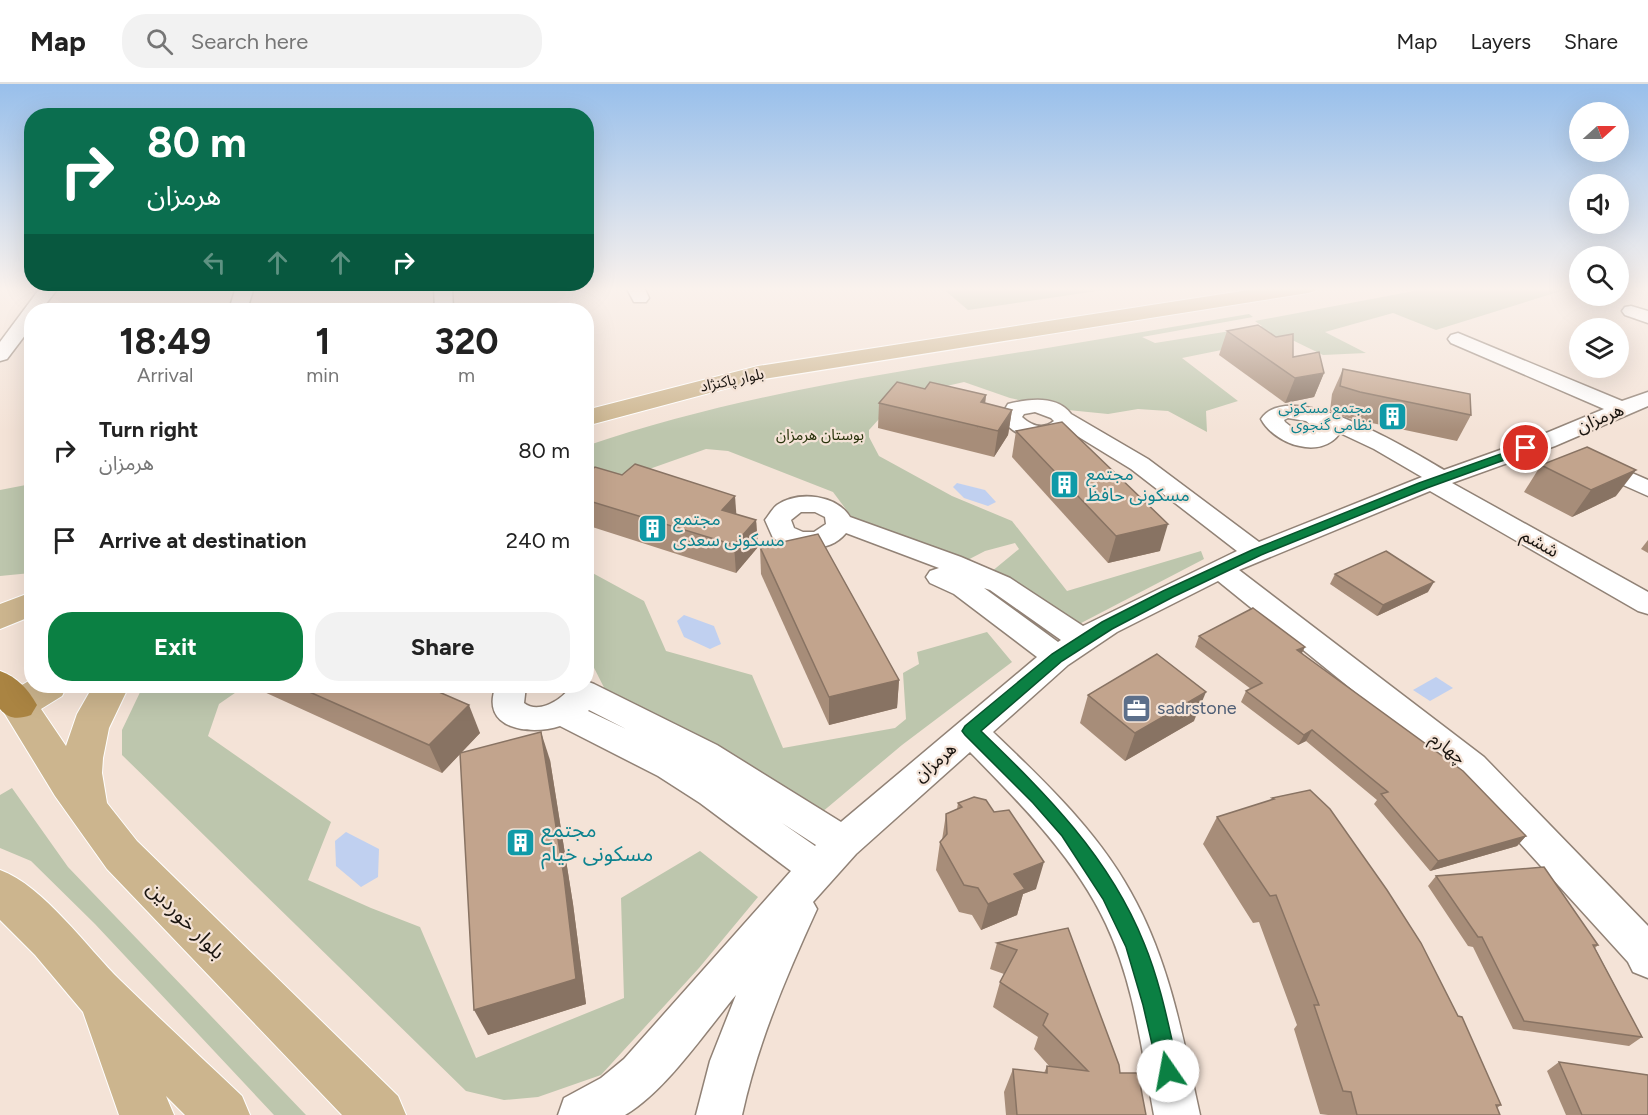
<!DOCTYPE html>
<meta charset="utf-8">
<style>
body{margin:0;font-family:Figtree,"Noto Sans Arabic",sans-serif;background:#f2f2f2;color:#222;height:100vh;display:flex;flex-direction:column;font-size:22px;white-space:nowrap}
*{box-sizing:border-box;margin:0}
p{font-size:20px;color:#767676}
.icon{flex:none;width:33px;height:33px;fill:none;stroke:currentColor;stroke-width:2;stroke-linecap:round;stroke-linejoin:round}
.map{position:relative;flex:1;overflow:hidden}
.details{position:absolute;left:24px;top:219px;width:570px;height:390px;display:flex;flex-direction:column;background:#fff;border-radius:24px;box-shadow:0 6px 24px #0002}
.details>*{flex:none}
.top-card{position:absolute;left:24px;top:24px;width:570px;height:183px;border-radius:24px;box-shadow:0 6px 24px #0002;background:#0b6e4f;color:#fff;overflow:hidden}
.needle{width:39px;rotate:69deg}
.controls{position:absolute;left:1569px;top:18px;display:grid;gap:12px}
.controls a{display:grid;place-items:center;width:60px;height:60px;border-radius:50%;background:#fff;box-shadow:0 6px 24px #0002;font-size:30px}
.pin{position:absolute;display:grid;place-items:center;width:51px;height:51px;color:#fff;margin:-26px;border:3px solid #fff;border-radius:50%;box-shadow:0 2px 6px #0007}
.me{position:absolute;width:66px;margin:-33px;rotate:348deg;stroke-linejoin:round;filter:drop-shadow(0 0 4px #0008)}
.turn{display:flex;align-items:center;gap:21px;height:126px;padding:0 24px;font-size:27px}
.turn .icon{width:78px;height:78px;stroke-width:2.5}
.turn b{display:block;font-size:42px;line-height:51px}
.lanes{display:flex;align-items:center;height:57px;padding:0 24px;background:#0003;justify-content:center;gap:30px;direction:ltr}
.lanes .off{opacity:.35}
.eta{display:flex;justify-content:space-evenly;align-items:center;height:102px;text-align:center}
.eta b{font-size:36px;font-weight:700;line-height:42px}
.cta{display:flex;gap:12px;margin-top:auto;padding:12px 24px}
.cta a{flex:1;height:69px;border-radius:24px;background:#0b8043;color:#fff;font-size:24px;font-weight:700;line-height:69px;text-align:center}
.cta a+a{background:#f2f2f2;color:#222}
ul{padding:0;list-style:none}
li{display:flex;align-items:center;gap:18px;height:90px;padding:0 24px}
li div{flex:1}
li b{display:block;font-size:22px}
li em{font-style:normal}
header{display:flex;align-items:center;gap:36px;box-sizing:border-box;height:84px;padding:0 30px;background:#fff;border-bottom:2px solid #e0e0e0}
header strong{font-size:28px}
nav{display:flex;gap:33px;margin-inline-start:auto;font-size:21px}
.search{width:420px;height:54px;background:#f2f2f2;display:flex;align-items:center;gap:15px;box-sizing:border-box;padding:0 21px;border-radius:24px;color:#767676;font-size:22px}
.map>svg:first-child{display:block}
</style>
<header>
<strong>Map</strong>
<div class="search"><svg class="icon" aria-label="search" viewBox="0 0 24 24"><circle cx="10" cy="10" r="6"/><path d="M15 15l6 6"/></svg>Search here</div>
<nav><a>Map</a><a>Layers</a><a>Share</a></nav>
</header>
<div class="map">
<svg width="1648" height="1031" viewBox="0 0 1648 1031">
<rect width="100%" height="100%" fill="#f4e3d7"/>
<g fill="#bdc6ad">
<path d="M941,203H1124L968,226Z"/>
<path d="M1435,203H1574L1436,246L1393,229L1325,248L1366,269L1323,271L1286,253L1182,274L1238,317L1206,327L1207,348L1168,327L1138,325L1108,330L1058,325L1010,314L964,298L899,313L869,346V353L879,372L952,412L1012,437L1067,507L1201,467L1204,475L1062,549L985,493L1019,465L1015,459L985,467L956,482L860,444L833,408L728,367L706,365L587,407L586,362C736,311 892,288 1047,264C1115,253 1182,241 1249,230L1253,233L1142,253L1155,259L1262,242L1255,237Z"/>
<path d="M31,400V489L0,492V406Z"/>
<path d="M587,486L644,517L666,567L752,591L783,664L895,644L906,635L903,589L919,580L917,568L987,548L1012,578L902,661L790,755L621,637L587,570Z"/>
<path d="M143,602H245L219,620L208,652L331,738L308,796L371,824L420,843L476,974L624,914L621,814L700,767L758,813L699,884L601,991L538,1013L504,1016L466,1007L122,671V646Z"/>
<path d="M12,704L68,783L306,1031H274L95,840L31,777L0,764V711Z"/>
</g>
<g fill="#c0d0f0">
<path d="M957,399L985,406L996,418L988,422L964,414L953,403Z"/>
<path d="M684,531L714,542L721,560L710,565L684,553L677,537Z"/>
<path d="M1436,593L1453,604L1430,617L1413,606Z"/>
<path d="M346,748L379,765L378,793L361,803L336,782L335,757Z"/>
</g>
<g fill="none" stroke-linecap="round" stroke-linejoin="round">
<defs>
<g id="minor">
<path d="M41,203H59L41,226H32V242L7,275L0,277V258Z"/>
<path d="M236,203H254L247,226H229Z"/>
<path d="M434,203H452L453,226H435Z"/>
<path d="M626,203H644L649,214L646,218H634Z"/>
<path d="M1631,222L1648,227V239L1625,231L1622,227L1625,223Z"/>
<path d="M1458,249L1622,317L1648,308V322L1555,362L1452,399L1648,508V530L1638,527L1430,407L1239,486L1484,673L1648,842V894L1633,888L1628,878L1460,693L1218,497L1117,548L1068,581L993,648C1046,699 1102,751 1136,818C1171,884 1184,959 1200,1031H1154C1142,968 1134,899 1106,840C1075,774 1021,720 970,668L856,770L813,818L817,825C786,893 758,958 742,1031H696L710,977L736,911C706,947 665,1008 625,1031H558L564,1014L601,994L624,975L791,787L700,719L658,692L560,642C530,652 479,645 496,602H526L524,619C539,631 563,615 571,602H586V597L594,600L717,661L841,738L1037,573L954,510L930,499L926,493L930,487L939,484L846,449C828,471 794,466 773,454L765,436C769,431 772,425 777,421C799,406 837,411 850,433L961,473L1010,494L1083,542L1237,467L1131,385L1069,347C1047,364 1015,355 1000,333L1008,320C1029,315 1057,311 1071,330L1148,375L1259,458L1422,393L1374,365L1340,349C1321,377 1274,360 1261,335C1290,292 1410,366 1444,386L1539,352L1604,325L1451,259L1448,255L1451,251ZM1035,328L1051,334L1054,337C1043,346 1032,342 1022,333L1024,330ZM1288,334L1306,337L1317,346C1306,352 1294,346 1285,338L1284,336ZM801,428H815L825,433L826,440L814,448H803L794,444L791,436ZM984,504L990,506L1061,556L1058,558ZM589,626L626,645L588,627ZM782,739L816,761L815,762Z"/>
<path d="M1593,372L1648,396V412L1585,384L1581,379L1585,374Z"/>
</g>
<g id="major">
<path d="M1268,203H1318L1315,207L1308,209L758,296L586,342V326L758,282Z"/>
<path d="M32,508V532L0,545V520Z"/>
<path d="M32,595V602H67L62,612L41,625L66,662L77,630L93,602H129L109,644L103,674L102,689L107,719L137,757L398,1012L406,1031H342L107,785L55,712L0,622L5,611Z"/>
<path d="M0,786C44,802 87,864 121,897C161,936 202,974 242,1012L250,1031H185L166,1012L174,1031H119L83,928L35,871L0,836Z"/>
</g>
<path id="highway" d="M0,587C17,593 28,605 37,621L31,631C19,635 9,636 0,625Z"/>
</defs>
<use href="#minor" stroke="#918276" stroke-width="3"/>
<use href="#major" stroke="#fff" stroke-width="2"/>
<use href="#highway" stroke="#fff" stroke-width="2"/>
<use href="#minor" fill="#fff" fill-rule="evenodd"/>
<use href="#major" fill="#ccb58e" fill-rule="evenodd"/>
<use href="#highway" fill="#aa8442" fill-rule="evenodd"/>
</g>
<g fill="#a78d79">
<path d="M1227,247L1293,273L1324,289L1314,313L1285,319L1219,271Z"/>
<path d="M1343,285L1471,331L1457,357L1348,334L1330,327L1332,310Z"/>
<path d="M925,305L986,311L985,320L1012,326L1008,351L994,373L878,344L879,319Z"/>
<path d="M1016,347L1160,467L1108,479L1012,373Z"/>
<path d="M1541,381L1616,412L1572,433L1524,408Z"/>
<path d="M586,391L756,436L758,463L736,489L586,441Z"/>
<path d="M1648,456V469L1641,465Z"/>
<path d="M760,463L899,596L897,624L829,641L761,490Z"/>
<path d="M1335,490L1428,508L1377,532L1330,500Z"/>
<path d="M1199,552L1302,569L1526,752L1517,762L1430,787L1374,720L1377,716L1306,657L1298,661L1241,618L1246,607L1251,605L1195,563Z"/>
<path d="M259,602H435L437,607L480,649L462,668L550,676L573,820L586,920L488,951L461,669L442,689L262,607Z"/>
<path d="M1088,611L1194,637L1125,677L1080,639Z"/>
<path d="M1272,714L1501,1021L1497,1024L1500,1031H1328L1320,1030L1294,945L1297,941L1259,838L1253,839L1203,760L1217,733L1271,716Z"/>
<path d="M958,719L1036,805L1023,810L1017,831L981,846L972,831L959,828L936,786L940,758L942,756L946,730L957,725Z"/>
<path d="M1436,792L1598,861L1595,864L1642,953L1629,962L1513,945L1473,863L1468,862L1428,802Z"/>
<path d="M1068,844L1120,989L1146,1031H1006L1004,1008L1013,985L1044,989L1047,982L1050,983L1034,965L1038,953L993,923L1000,898L1004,890L990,885L997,859Z"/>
<path d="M1559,978L1648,1031H1566L1547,987Z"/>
</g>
<g fill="#887363">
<path d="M1324,289L1314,313L1285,319L1295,294Z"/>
<path d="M986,311L983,336L977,344L981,318Z"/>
<path d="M1012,326L1008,351L994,373L998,347Z"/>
<path d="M1636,386L1616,412L1572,433L1591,406Z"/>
<path d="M735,412L737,439L722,426Z"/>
<path d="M756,436L758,463L736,489L734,461Z"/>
<path d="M1168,440L1160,467L1108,479L1116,452Z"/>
<path d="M1434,498L1428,508L1377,532L1383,521Z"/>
<path d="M1305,563L1300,573L1297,566Z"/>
<path d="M899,596L897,624L829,641V613Z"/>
<path d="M1206,608L1194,637L1125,677L1135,649Z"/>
<path d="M469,621L480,649L442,689L429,661Z"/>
<path d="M1312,646L1306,657L1298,661L1304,651Z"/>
<path d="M541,648L550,676L573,820L586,920L488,951L474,926Z"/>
<path d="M1526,752L1517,762L1430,787L1438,777Z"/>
<path d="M1044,778L1036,805L1023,810L1017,831L981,846L988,820L1014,790Z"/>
</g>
<g fill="#c2a48d" stroke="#887363" stroke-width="1.5">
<path d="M1258,241L1276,253L1293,250V273L1319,268L1324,289L1295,294L1227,247Z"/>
<path d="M1343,285L1470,310L1471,331L1360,308L1340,302Z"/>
<path d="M897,298L925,305L930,298L986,311L981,318L1012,326L998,347L879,319Z"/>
<path d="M1062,338L1168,440L1116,452L1016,347Z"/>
<path d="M1587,363L1636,386L1591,406L1541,381Z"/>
<path d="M635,380L735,412L722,426L756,436L734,461L586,416V391L595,383L622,391Z"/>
<path d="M818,450L899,596L829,613L760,463Z"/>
<path d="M1386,467L1434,498L1383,521L1335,490Z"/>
<path d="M1253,524L1305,563L1297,566L1463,687L1526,752L1438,777L1381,710L1388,708L1312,646L1304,651L1246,607L1262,599L1199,552Z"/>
<path d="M1157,570L1206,608L1135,649L1088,611Z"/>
<path d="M296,602H435L432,605L469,621L429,661Z"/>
<path d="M541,648L564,793L576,895L474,926L460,669Z"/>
<path d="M1310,706L1330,725L1387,806L1421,859L1458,932L1462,933L1501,1021H1496L1500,1031H1357L1351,1008L1343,1007L1314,921H1319L1276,811L1270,812L1217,733L1274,715L1272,714Z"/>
<path d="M974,713L986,716L994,728L1009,726L1044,778L1014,790L1025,805L988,820L978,804L964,801L940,758L947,750L946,730L962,723L958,719Z"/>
<path d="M1544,783L1598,861H1593L1642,953L1524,937L1482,853H1478L1436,792Z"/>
<path d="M1068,844L1119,981L1120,989H1138L1146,1031H1017L1013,985L1047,989V982L1088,987L1043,941L1048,930L1000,898L1017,866L997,859Z"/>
<path d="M1559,978L1648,991V1031H1582Z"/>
</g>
<linearGradient id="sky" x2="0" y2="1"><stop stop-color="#98bfeb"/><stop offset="0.59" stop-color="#faf2ed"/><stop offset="1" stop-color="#faf2ed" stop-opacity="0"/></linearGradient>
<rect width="1648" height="347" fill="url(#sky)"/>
<path fill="#0b8043" stroke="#07532c" stroke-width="1.5" d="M1526,361L1531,364L1529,367L1427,404L1261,471L1173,513L1112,545L1062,577L981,647C1046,710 1109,772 1144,859C1161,900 1169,944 1179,987L1176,995L1168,998L1160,995L1143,921L1126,863L1103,815L1062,752L1033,719L965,651L962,647L965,642L1052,570L1102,538L1163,507L1252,466L1419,399Z"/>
<defs>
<symbol id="building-square" viewBox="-11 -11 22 22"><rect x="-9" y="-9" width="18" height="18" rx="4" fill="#0f9aa8" stroke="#f4e3d7"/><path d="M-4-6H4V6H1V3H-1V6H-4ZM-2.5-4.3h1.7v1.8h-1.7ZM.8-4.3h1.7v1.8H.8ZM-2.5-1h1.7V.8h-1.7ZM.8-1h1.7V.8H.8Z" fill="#fff"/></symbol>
<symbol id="office-square" viewBox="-11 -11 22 22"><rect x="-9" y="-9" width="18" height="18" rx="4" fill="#5c6f8a" stroke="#f4e3d7"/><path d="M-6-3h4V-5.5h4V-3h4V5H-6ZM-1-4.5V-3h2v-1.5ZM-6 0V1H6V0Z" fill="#fff"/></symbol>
</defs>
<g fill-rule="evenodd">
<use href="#building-square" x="1376" y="316" width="33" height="33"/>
<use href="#building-square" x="1048" y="384" width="33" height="33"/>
<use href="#building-square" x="636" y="428" width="33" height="33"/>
<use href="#office-square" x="1120" y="608" width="33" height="33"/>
<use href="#building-square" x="504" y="742" width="33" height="33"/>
</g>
<g text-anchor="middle" stroke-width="4.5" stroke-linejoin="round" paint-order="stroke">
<g font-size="15" fill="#1a1510" stroke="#f4e3d7">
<text transform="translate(732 296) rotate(-12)" y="5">بلوار پاکنژاد</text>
</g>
<g font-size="15" fill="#0d838f" stroke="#f4e3d7" text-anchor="end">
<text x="1372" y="329">مجتمع مسکونی<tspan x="1372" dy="17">نظامی گنجوی</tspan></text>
</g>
<g font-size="15" fill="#28320a" stroke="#f4e3d7">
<text x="820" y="356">بوستان هرمزان</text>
</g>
<g font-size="18" fill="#1a1510" stroke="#f4e3d7">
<text transform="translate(1600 334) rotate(-23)" y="6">هرمزان</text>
<text transform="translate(1540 459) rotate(29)" y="6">ششم</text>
<text transform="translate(1448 664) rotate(38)" y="6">چهارم</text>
<text transform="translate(935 678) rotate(-41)" y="6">هرمزان</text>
</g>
<g font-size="18" fill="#0d838f" stroke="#f4e3d7" text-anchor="start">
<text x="1086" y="396">مجتمع<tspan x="1086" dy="21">مسکونی حافظ</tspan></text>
<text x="673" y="441">مجتمع<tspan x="673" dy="21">مسکونی سعدی</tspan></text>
</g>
<g font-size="18" fill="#4e5e75" stroke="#f4e3d7" text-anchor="start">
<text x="1157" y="630">sadrstone</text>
</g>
<g font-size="21" fill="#0d838f" stroke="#f4e3d7" text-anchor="start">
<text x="541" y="753">مجتمع<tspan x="541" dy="24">مسکونی خیام</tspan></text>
</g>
<g font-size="21" fill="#1a1510" stroke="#f4e3d7">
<text transform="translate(186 836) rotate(45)" y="7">بلوار خوردین</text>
</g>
</g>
</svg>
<div class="controls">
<a><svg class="needle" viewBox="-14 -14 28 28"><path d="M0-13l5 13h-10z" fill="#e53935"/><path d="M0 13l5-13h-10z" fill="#767676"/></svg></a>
<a><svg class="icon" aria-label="sound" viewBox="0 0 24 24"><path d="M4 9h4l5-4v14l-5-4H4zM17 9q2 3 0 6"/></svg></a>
<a><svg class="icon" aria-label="search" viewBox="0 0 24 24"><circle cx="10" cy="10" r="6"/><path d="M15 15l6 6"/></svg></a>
<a><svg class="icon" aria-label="layers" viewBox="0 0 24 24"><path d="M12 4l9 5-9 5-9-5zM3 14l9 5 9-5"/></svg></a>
</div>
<div class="pin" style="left:1526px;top:364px;background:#d93025"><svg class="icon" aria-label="arrive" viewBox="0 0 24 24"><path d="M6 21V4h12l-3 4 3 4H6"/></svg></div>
<svg class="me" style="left:1168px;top:987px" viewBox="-20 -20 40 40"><circle r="19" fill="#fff"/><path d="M0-13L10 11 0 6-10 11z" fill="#0b8043"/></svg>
<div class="top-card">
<div class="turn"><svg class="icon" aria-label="right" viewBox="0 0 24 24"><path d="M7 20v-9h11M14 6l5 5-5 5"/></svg><div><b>80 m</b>هرمزان</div></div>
<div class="lanes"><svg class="icon off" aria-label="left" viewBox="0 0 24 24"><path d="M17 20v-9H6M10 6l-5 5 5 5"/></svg><svg class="icon off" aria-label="ahead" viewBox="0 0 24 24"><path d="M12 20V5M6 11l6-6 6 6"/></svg><svg class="icon off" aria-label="ahead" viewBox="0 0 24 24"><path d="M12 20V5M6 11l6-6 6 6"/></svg><svg class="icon" aria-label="right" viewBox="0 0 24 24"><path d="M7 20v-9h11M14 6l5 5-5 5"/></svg></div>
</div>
<section class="details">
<div class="eta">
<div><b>18:49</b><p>Arrival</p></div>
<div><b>1</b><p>min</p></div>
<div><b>320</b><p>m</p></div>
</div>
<ul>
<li><svg class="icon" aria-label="right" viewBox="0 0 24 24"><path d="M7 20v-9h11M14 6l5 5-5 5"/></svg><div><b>Turn right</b><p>هرمزان</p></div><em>80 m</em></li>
<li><svg class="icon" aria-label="arrive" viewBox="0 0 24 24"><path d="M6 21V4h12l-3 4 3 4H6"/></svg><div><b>Arrive at destination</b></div><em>240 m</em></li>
</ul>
<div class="cta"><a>Exit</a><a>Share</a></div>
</section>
</div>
